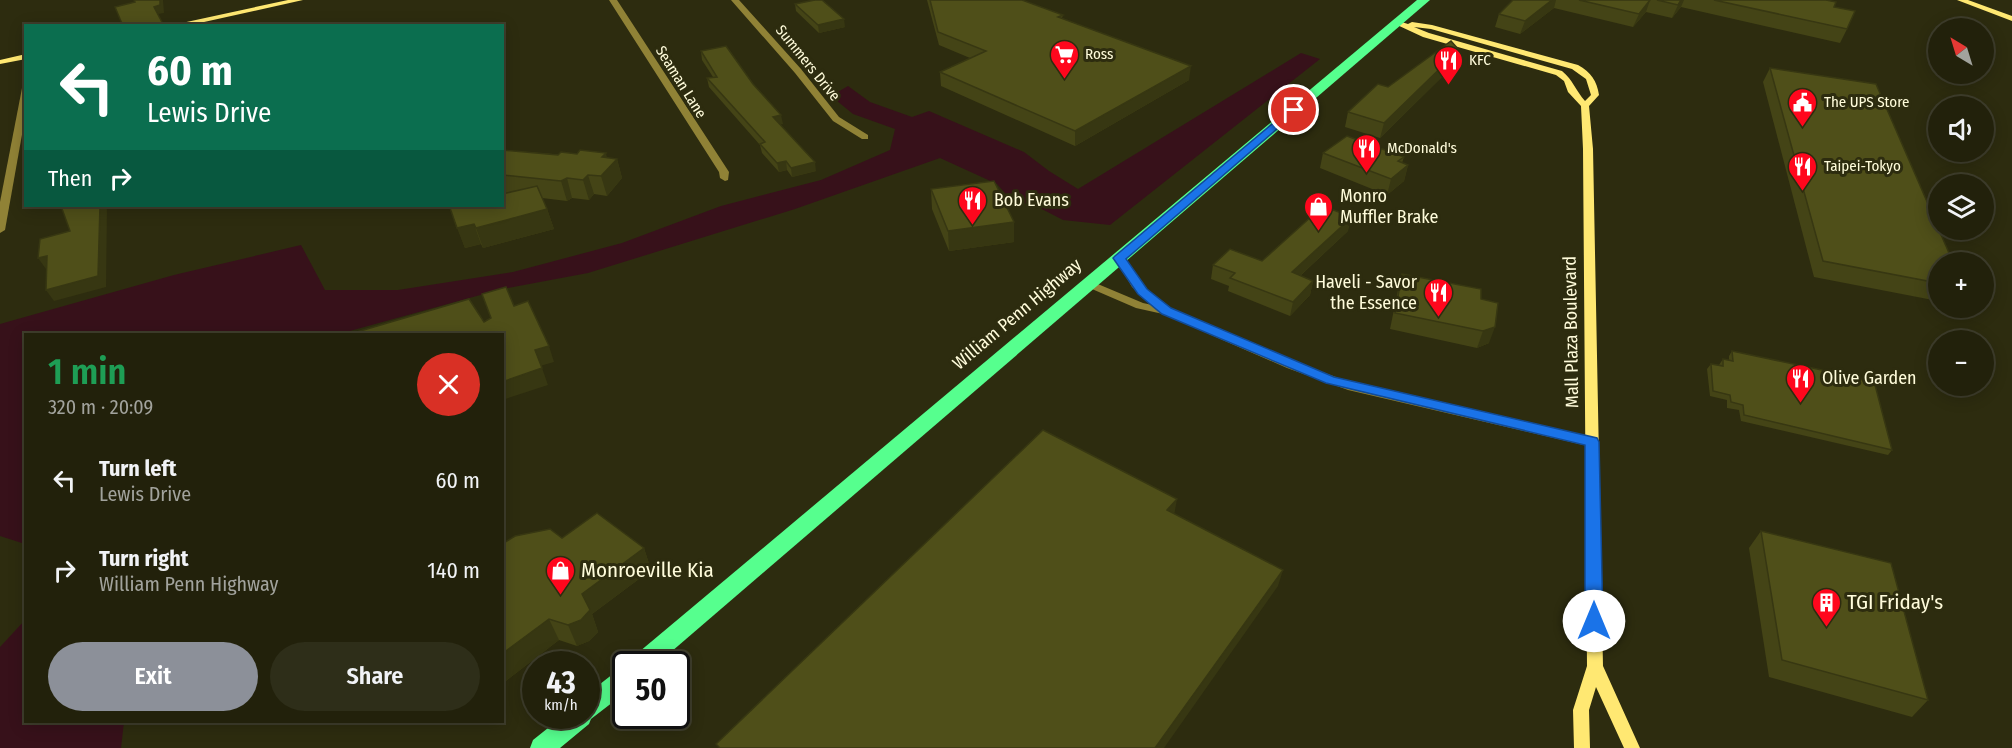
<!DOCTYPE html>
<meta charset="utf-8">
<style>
body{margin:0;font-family:"Fira Sans Condensed",sans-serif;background:#2e2e19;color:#f1f3f6;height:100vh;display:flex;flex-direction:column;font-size:22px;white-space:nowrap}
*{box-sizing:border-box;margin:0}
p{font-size:20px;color:#a2a39d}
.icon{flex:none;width:33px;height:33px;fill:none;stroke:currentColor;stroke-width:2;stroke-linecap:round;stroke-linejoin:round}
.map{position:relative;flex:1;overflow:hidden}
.details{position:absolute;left:24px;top:333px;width:480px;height:390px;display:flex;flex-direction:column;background:#22210b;border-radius:0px;box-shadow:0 3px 15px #0003,0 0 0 2px #3f3e2c}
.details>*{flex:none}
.top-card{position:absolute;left:24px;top:24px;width:480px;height:183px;border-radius:0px;box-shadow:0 3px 15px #0003,0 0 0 2px #3f3e2c;background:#0b6e4f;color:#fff;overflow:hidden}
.needle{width:39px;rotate:322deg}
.buttons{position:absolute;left:1928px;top:18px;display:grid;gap:12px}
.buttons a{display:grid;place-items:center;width:66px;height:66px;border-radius:50%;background:#22210b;box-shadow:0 3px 15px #0003,0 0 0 2px #3f3e2c;font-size:30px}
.speed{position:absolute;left:522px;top:651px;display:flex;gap:12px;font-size:30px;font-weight:700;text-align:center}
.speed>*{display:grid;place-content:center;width:78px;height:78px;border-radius:50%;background:#22210b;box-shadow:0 3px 15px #0003,0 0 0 2px #3f3e2c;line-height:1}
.speed small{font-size:15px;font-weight:400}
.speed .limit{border:3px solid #111;border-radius:9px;background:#fff;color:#111}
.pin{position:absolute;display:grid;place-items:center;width:51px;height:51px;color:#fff;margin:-26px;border:3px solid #fff;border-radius:50%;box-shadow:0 2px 6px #0007}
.me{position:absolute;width:66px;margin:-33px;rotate:0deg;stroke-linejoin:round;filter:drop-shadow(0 0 4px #0008)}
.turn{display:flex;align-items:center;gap:21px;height:126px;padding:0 24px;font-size:27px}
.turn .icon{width:78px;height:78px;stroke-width:2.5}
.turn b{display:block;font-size:42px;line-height:51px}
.then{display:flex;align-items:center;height:57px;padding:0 24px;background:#0003;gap:12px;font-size:22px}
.round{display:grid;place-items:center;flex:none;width:63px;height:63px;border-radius:32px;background:#2e2e19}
.headline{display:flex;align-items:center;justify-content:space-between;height:102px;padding:0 24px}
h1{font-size:36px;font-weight:600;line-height:45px;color:#1e9e55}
.primary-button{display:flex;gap:12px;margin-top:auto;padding:12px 24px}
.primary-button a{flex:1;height:69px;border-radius:36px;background:#8c9099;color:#fff;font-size:24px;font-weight:600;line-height:69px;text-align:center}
.primary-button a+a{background:#2e2e19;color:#f1f3f6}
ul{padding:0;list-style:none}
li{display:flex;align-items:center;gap:18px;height:90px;padding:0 24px}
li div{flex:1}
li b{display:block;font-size:22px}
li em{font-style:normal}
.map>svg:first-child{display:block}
</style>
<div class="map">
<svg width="2012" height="748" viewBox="0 0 2012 748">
<rect width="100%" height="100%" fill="#2d2c0f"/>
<g fill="#37111a">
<path d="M1301,53L1320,59L1110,225L1063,220L1036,206L1011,200L997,184L940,158L795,209L588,273L502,289L339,334H26L25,544L0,536V324L174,275L301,245L325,290H398L513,272L622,243L721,206L821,180L890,150L895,129L853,114L831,96L848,86L870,102L912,117L929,111L1024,152L1049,171L1078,189Z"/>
<path d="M25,620L26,722H124L121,748H0V647Z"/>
</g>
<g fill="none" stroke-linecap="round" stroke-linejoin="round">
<g fill="#908236" fill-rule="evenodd">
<path d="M609,0H617L729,172L728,180L725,181L720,178L719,172Z"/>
<path d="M731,0H739L801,69L839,117L868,135V139H862L833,121L795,73Z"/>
<path d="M23,83H26V112L5,230L0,233V202Z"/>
<path d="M1120,255L1124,256L1140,283L1168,308L1295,362L1355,384L1592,437L1597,439L1598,442L1597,445L1592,447L1348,390L1287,368L1163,314L1136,308L1085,286L1084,284L1085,282H1093L1143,303L1152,305L1132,287L1115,258Z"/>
</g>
<g fill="#ffe872" fill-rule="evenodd">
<path d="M288,0H303L186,26H168Z"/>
<path d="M1957,0H1968L2012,16V21Z"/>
<path d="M1395,20L1408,24L1412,22L1432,25L1578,65C1591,72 1597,81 1599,95L1589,106L1593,149L1603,666L1640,748H1624L1596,687L1589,710L1590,748H1574L1573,710L1587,666L1583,149L1581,106L1568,92L1564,81L1556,75L1423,37L1395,24ZM1414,27L1431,29L1572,69L1586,79L1591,95L1585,101C1576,91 1573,80 1562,71L1429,33Z"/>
<path d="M26,54V59L0,64V60Z"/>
</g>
<g fill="#56ff8e" fill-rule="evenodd">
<path d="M1417,0H1430L657,664H630L633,657Z"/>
<path d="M626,667V692L591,719L589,724L560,748H530L533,740L563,716H586V695L618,670Z"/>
</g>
</g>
<g fill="#444416">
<path d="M927,0H1022L1063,15L1062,18L1189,80L1075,146L941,86L940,72L970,58L939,45Z"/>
<path d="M1513,0H1826L1834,7L1847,29L1840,43L1681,7L1672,18L1646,12L1633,27L1554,8L1520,34L1495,27L1499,14Z"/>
<path d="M795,4L845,27L819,33L796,11Z"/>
<path d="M1459,50L1455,64L1380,138L1345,127L1348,112L1388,87Z"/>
<path d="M701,51L783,124H780L816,171L792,177L787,170L779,172L762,153L760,145L709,87L707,78L713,77L702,60Z"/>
<path d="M1770,68L1938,262V301L1814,277L1763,82Z"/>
<path d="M502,150L617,159L622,178L607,196L594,194L589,200L572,198L567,201L542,198L547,209L554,229L483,248L481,244L465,248L450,208L504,194H502Z"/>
<path d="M1323,153L1404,157L1402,163L1408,165L1404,181L1387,195L1320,168Z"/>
<path d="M931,189L1014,242L949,251L932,209Z"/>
<path d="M1348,231L1300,276L1313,281L1310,295L1290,316L1228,291L1229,286L1211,279L1213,265L1262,261Z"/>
<path d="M1402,274L1481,299L1489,343L1477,348L1390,329L1398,290Z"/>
<path d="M1732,351L1892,450L1888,455L1741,421L1739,410L1727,408V400L1710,396L1707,369L1711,364L1719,365L1723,359L1729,360V356Z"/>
<path d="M1761,531L1928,700L1912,717L1769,677L1749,548Z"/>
<path d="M562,538L644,548L651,570L592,614L598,632L589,641L577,646L559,640L502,684V544Z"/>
</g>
<g fill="#373712">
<path d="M160,0H163L164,13L158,14L154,7Z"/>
<path d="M1552,0H1556L1554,8L1520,34L1525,21Z"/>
<path d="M1650,0L1646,12L1633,27L1639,14Z"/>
<path d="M1681,0H1684L1681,7L1672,18L1678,5Z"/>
<path d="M844,19L845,27L819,33L818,25Z"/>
<path d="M1459,50L1455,64L1380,138L1384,123Z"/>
<path d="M1191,66L1189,80L1075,146V131Z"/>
<path d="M781,115L783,124L775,126L773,117Z"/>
<path d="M606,153L609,167L617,159L622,178L607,196L601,176L602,157Z"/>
<path d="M786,161L787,170L779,172L777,163Z"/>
<path d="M815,162L816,171L792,177L791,168Z"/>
<path d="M1408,165L1404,181L1387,195L1391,179Z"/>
<path d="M588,175L594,194L589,200L583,180Z"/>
<path d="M567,178L572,198L567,201L561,181Z"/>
<path d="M100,206H107L106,287L54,301L46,290Z"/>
<path d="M547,209L554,229L483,248L476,228Z"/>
<path d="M1352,217L1348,231L1289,286L1292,272Z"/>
<path d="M1014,222V242L949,251L948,231Z"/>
<path d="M474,224L481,244L465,248L457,228Z"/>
<path d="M47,256L54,267L46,269L38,258Z"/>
<path d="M1313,281L1310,295L1290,316L1293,302Z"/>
<path d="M1495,327L1489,343L1477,348L1483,331Z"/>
<path d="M549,346L554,362L540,366L535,350Z"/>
<path d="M542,368L548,385L502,400V382Z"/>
<path d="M1177,499L1174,516L1167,510Z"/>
<path d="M644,548L651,570L592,614L598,632L589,641L577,646L568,625L582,594Z"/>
<path d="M1283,570L1278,586L1164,748H1155Z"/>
<path d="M549,619L559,640L502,684V654Z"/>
</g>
<g fill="#4f4f19" stroke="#373712" stroke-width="1.5">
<path d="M134,0H160V5L154,7L164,26H123L115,7L135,2Z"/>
<path d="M815,0H822L844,19L818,25L795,4Z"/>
<path d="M930,0H1022L1063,15L1058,17L1191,66L1075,131L940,72L986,51L938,32Z"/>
<path d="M1513,0H1552L1525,21L1499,14Z"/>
<path d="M1579,0H1650L1639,14Z"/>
<path d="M1657,0H1681L1678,5Z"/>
<path d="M1714,0H1826L1836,2L1834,7L1855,11L1847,29Z"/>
<path d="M1451,41L1459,50L1384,123L1348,112L1378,84L1388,87Z"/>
<path d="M726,46L753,84L781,115L773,117L815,162L791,168L786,161L777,163L760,144L765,142L707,78L717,77L701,51Z"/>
<path d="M1770,68L1876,84L1938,227V230H1939L1953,262H1938V283L1823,261Z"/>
<path d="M1347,136L1404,157L1398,161L1408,165L1391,179L1323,153Z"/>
<path d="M502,150L558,155L561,152L577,154L580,150L606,153L602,157L617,159L601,176L588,175L583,180L567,178L561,181L502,175Z"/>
<path d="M994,181L1014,222L948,231L931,189Z"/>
<path d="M537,186L547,209L476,228L474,224L457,228L450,208L460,206H502V194Z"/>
<path d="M61,206H100L98,276L46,290L47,256L38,258L40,239L70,231Z"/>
<path d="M1323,206L1352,217L1292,272L1313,281L1293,302L1230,278L1235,273L1213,265L1230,249L1262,261Z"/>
<path d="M1402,274L1481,289V299L1498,303L1495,327L1483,331L1395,313Z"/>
<path d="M506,287L514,306L528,301L549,346L535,350L542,368L502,382V334H350L469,299L484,322L491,318L482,294Z"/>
<path d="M1732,351L1874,381L1892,450L1744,415L1743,405L1731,402L1730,395L1713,391L1711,364L1723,366V359L1733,361Z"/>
<path d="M1043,430L1177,499L1167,510L1283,570L1155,748H720L716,744Z"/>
<path d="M597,513L644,548L582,594L590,610L581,620L568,625L549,619L502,654V544L515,536L550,529L562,538Z"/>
<path d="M1761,531L1891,563L1928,700L1782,660Z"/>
</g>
<path fill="#1a73e8" stroke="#114b97" stroke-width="1.5" d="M1291,108L1299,110L1126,259L1147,289L1171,308L1334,377L1597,438L1599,442L1603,621L1600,626L1594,628L1588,626L1585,621V445L1326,383L1162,314L1138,294L1113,258L1115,256Z"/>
<defs>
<symbol id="supermarket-pin" viewBox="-11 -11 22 30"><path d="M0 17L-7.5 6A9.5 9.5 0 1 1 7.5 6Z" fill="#ff071d" stroke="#2d2c0f"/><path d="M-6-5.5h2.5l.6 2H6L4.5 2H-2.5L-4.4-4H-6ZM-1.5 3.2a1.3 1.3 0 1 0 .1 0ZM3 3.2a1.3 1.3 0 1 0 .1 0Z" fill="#fff"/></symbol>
<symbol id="restaurant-pin" viewBox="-11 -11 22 30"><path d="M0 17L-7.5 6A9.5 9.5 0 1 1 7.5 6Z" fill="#ff071d" stroke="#2d2c0f"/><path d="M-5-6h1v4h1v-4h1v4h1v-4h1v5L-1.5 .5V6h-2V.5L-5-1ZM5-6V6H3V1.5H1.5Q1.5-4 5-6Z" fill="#fff"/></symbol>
<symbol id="civic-pin" viewBox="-11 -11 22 30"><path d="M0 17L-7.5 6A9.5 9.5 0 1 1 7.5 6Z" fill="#ff071d" stroke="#2d2c0f"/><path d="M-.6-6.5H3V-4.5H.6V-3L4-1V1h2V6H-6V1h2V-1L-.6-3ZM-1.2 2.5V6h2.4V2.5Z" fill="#fff"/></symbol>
<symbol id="shop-pin" viewBox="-11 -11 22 30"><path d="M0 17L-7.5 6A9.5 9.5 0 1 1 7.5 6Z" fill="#ff071d" stroke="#2d2c0f"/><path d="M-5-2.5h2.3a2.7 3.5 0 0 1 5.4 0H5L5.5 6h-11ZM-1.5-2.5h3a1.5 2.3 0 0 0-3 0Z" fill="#fff"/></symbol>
<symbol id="building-pin" viewBox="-11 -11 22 30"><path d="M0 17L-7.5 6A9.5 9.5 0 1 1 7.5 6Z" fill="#ff071d" stroke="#2d2c0f"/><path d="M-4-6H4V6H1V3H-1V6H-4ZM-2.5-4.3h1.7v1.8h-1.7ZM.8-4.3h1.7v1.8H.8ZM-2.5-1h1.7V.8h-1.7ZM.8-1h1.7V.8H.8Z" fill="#fff"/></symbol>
</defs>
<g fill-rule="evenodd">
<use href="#supermarket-pin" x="1048" y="38" width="33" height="45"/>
<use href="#restaurant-pin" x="1432" y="44" width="33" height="45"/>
<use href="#civic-pin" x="1786" y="86" width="33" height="45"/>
<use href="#restaurant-pin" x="1350" y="132" width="33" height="45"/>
<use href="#restaurant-pin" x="1786" y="150" width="33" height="45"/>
<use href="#restaurant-pin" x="956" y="184" width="33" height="45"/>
<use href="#shop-pin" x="1302" y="190" width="33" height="45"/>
<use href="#restaurant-pin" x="1422" y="276" width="33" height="45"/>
<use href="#restaurant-pin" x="1784" y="362" width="33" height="45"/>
<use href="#shop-pin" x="544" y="554" width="33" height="45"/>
<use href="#building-pin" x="1810" y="586" width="33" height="45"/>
</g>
<g text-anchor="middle" stroke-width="6" stroke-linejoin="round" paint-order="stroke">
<g font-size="15" fill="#fffcdb" stroke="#2d2c0f" text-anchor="start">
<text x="1085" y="59">Ross</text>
<text x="1469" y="65">KFC</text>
<text x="1824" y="107">The UPS Store</text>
<text x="1387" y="153">McDonald's</text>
<text x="1824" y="171">Taipei-Tokyo</text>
</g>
<g font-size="15" fill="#fffcdb" stroke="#2d2c0f">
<text transform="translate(808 63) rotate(51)" y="5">Summers Drive</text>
<text transform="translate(681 82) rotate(58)" y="5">Seaman Lane</text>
</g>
<g font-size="18" fill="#fffcdb" stroke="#2d2c0f" text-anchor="start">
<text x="1340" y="202">Monro<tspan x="1340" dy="21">Muffler Brake</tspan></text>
<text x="994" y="206">Bob Evans</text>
<text x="1417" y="288" text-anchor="end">Haveli - Savor<tspan x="1417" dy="21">the Essence</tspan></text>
<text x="1822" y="384">Olive Garden</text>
</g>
<g font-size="18" fill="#fffcdb" stroke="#2d2c0f">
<text transform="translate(1017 314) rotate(-40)" y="6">William Penn Highway</text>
<text transform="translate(1571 332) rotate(-91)" y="6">Mall Plaza Boulevard</text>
</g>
<g font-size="21" fill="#fffcdb" stroke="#2d2c0f" text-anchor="start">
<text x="581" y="577">Monroeville Kia</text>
<text x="1847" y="609">TGI Friday's</text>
</g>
</g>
</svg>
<div class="buttons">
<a><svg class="needle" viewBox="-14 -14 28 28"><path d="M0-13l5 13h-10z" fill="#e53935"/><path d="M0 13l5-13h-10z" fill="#a2a39d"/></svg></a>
<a><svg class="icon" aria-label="sound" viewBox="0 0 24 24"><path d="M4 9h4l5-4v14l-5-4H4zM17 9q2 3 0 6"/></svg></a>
<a><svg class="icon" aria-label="layers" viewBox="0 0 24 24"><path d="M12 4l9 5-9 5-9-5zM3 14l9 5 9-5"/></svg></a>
<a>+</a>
<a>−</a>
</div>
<div class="speed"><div>43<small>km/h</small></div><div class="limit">50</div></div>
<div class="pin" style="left:1294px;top:110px;background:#d93025"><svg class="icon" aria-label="arrive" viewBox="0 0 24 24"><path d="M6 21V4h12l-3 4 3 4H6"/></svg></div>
<svg class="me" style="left:1594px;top:621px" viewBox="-20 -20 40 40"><circle r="19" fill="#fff"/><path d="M0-13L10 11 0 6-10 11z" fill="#1a73e8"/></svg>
<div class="top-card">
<div class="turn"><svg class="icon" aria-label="left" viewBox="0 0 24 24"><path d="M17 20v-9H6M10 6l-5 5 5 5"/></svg><div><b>60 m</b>Lewis Drive</div></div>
<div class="then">Then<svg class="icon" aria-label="right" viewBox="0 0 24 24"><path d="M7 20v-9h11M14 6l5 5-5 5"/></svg></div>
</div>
<section class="details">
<div class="headline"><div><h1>1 min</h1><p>320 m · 20:09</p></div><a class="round" style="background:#d93025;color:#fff"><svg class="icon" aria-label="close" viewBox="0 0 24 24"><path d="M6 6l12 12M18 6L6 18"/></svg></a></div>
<ul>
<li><svg class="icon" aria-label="left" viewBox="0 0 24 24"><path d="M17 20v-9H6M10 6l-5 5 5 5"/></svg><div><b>Turn left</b><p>Lewis Drive</p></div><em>60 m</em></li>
<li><svg class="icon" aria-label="right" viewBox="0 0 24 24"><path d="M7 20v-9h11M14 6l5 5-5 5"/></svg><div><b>Turn right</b><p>William Penn Highway</p></div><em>140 m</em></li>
</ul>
<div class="primary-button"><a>Exit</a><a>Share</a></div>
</section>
</div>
